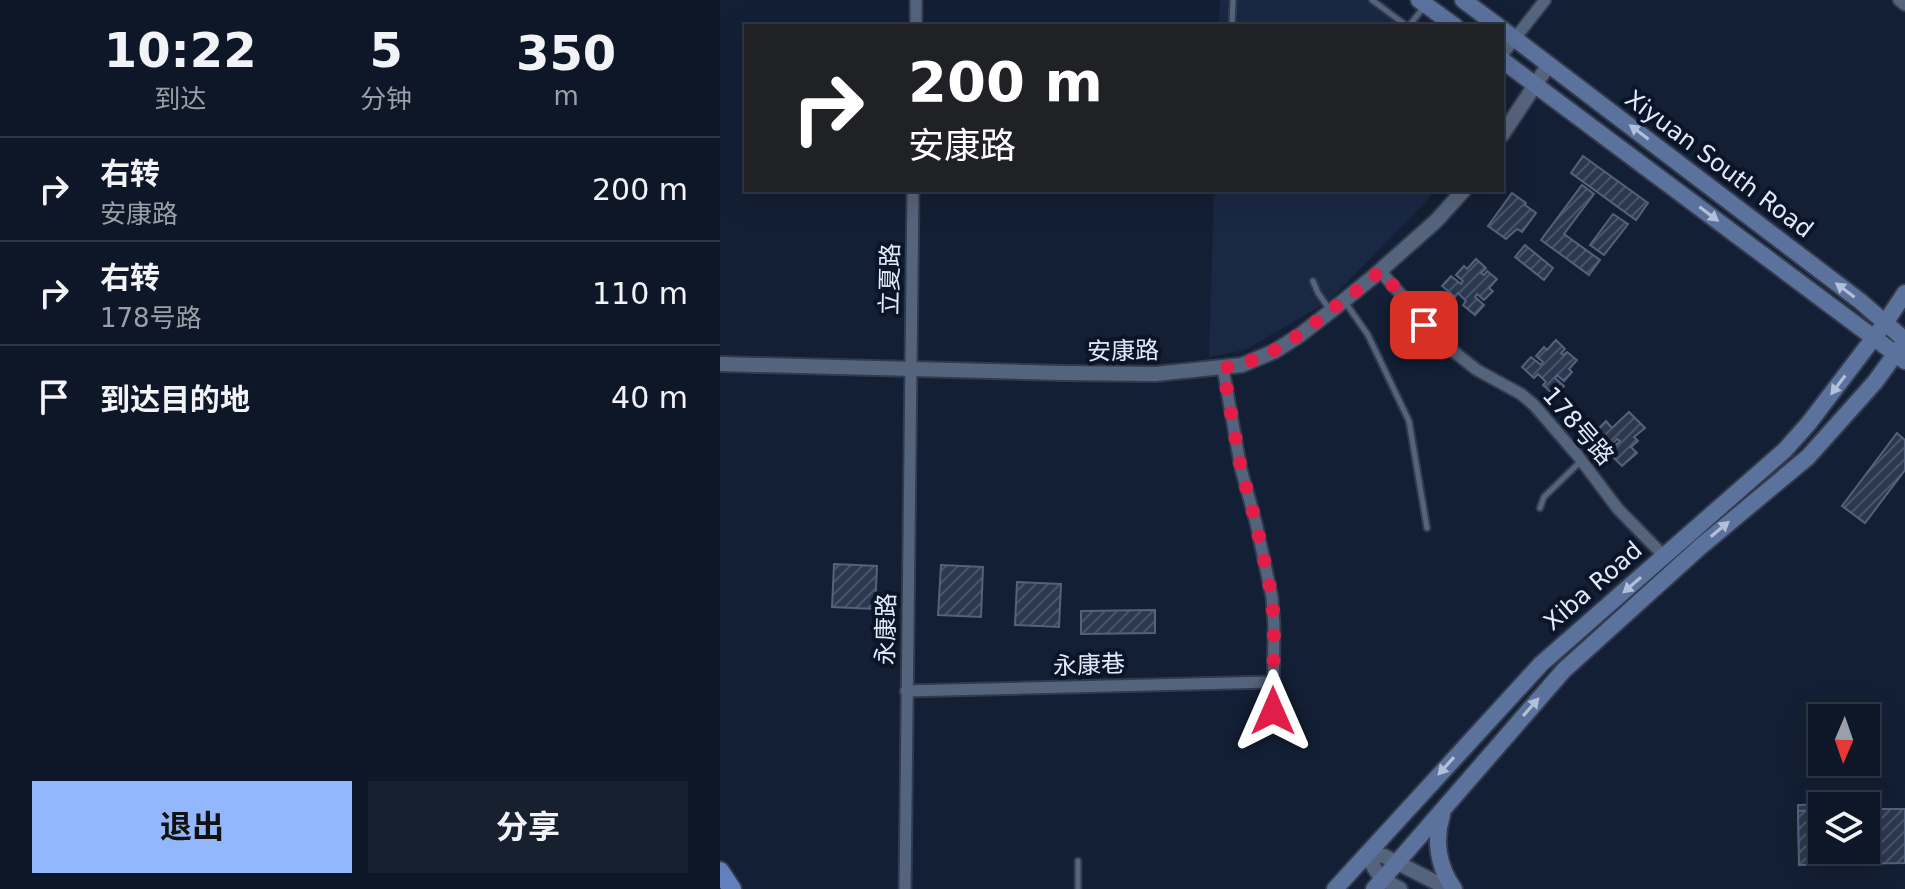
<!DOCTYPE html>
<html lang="zh">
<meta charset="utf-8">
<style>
body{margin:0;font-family:"DejaVu Sans","Noto Sans SC",sans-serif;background:#17202f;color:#f1f3f6;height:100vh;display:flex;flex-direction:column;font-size:30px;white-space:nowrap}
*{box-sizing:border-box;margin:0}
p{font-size:26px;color:#9b9fa7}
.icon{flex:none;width:44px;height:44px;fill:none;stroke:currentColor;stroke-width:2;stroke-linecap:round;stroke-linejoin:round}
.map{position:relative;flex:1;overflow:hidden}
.side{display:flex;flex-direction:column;background:#0e1727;width:720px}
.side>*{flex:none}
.hud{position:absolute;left:24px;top:24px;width:760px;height:168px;border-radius:0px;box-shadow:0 8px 32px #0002,0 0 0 2px #2e3644;background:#202124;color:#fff;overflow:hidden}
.needle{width:52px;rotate:182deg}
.controls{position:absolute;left:1088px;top:704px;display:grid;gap:16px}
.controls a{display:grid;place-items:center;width:72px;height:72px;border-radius:0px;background:#0e1727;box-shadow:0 8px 32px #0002,0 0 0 2px #2e3644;font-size:40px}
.pin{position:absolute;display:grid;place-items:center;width:68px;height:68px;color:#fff;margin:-34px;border-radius:16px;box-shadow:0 4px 12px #0006}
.me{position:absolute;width:88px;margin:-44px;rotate:0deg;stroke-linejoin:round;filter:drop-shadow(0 0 6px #0008)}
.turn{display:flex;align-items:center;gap:28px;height:168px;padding:0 32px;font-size:36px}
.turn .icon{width:104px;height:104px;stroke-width:2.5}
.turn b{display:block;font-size:56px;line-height:68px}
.eta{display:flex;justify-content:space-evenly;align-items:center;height:136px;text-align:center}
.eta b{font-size:48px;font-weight:700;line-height:56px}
.action{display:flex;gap:16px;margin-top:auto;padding:16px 32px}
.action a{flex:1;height:92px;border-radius:0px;background:#92b7fd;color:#111;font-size:32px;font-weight:700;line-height:92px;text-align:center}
.action a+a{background:#17202f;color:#f1f3f6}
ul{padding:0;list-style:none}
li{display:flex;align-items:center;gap:24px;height:104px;padding:0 32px;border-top:2px solid #2e3644}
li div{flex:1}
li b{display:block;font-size:30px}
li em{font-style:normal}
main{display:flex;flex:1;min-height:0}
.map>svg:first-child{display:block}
</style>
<main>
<section class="side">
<div class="eta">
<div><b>10:22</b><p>到达</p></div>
<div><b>5</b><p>分钟</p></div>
<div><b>350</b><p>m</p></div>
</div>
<ul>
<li><svg class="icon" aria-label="right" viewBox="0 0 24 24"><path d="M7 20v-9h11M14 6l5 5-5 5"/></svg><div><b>右转</b><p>安康路</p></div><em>200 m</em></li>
<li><svg class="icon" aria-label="right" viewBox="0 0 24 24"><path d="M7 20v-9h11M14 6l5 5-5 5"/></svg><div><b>右转</b><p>178号路</p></div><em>110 m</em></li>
<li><svg class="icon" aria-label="arrive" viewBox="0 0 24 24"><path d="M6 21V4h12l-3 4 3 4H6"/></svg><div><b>到达目的地</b></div><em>40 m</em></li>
</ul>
<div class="action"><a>退出</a><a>分享</a></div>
</section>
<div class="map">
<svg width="1185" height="889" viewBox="0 0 1185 889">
<defs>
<pattern id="building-hatch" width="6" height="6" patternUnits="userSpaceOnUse" patternTransform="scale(2)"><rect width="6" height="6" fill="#2b384f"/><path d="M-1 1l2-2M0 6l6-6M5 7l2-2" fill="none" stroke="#495569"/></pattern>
</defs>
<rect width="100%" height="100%" fill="#131f34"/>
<g fill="#192843">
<path d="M500,0H658L693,26H499Z"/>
<path d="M494,190H717L609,301L525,350L489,357Z"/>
</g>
<g fill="url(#building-hatch)" stroke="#54627c" stroke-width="2">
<path d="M863,156L928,203L916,220L851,173Z"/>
<path d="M862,185L874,194L844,234L880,260L869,275L821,240Z"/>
<path d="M792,193L806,203L805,205L816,213L802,232L797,229L786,239L768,226Z"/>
<path d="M893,214L908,224L884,255L870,245Z"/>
<path d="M805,245L833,268L824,280L795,257Z"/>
<path d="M756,259L766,268L761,273L764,275L767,271L777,279L769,288L773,291L764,300L757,294L755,297L764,305L755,315L743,305L746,301L738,293L735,297L722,286L731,276L741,284L743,281L736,275L744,266L747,269Z"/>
<path d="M836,340L845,349L841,353L843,355L847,352L857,360L849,369L852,372L844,381L837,375L835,378L844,386L835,396L823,385L826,382L818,374L814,378L802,367L811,357L821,365L823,362L816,356L824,347L827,350Z"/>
<path d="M909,412L925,428L914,437L918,441L911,447L917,453L902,466L888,452L900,441L897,439L886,450L872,435L886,421L892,428Z"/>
<path d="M1177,433L1185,440V470L1145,523L1122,506Z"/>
<path d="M114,564L157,566L155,609L112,607Z"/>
<path d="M221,565L263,567L261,617L218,615Z"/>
<path d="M297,582L341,584L339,627L295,625Z"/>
<path d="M435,610V633L361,634V611Z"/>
<path d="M1133,804V806H1102V848H1079L1078,805Z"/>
<path d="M1146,809H1185V863L1079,865L1078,811L1102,810V850H1146Z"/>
</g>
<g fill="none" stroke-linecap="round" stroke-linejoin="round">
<defs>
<g id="service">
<path d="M652,0L687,26"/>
<path d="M512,26L513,0"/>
<path d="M689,26L703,8"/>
<path d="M593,281L598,293L610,310"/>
<path d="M625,302L648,335L689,421L707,528"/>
<path d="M820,508L824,497L861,461"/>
<path d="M358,861V889"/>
</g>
<g id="minor">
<path d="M1179,0L1185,5"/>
<path d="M196,26V0"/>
<path d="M782,55L825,0"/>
<path d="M660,271L693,308L704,325L724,344L757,370L801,394L814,405L858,456L898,509L944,556"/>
<path d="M503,368L521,469L536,523L552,597L554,626L553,711"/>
<path d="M186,691L553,682"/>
<path d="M185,889L193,190"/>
</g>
<g id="tertiary">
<path d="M782,135L829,64"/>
<path d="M0,364L342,373L435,374L522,365L555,351L580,335L611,311L653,277L716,221L744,190"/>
<path d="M680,889C661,879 655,874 648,854L664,856L729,889"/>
</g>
<g id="secondary">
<path d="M699,0L735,26"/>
<path d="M743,0L778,26"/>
<path d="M782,29L1140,301L1185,340"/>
<path d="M782,60L1185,361"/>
<path d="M722,815C714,840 718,867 734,889"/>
<path d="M615,889L821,664L1065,450L1089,423L1165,323L1185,293"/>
<path d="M654,889L844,670L980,547L1088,457L1155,382L1185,341"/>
</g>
<path id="primary" d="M0,871L12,889"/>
</defs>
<use href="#service" stroke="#333a4c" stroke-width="9"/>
<use href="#minor" stroke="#333a4c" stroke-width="15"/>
<use href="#tertiary" stroke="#333a4c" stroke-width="18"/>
<use href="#secondary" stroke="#333a4c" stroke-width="20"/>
<use href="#primary" stroke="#333a4c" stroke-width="22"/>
<use href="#service" stroke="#55647d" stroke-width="5"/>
<use href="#minor" stroke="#55647d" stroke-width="11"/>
<use href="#tertiary" stroke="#55647d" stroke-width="14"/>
<use href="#secondary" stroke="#5b729d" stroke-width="16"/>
<use href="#primary" stroke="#6181bd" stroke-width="18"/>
</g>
<defs><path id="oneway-solid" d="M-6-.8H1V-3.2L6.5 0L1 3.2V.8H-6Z" transform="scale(2)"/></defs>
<g fill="#b3c0d9">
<use href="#oneway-solid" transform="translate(919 132) rotate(-143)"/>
<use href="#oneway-solid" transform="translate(989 214) rotate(37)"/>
<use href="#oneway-solid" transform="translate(1125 290) rotate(-143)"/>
<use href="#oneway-solid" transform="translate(1118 385) rotate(127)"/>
<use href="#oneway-solid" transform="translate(1000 529) rotate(-40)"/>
<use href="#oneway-solid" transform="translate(912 585) rotate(139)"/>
<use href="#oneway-solid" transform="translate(811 707) rotate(-49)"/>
<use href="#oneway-solid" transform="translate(726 766) rotate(132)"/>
</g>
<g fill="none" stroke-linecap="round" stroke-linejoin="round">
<path stroke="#e11d48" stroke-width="14" stroke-dasharray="0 25.2" d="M553,711L554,626L552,597L536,523L521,469L503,368C548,361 581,334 616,306C631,295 646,284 660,271L693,308L704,325"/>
</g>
<g text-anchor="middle" stroke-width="8" stroke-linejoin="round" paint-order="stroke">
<g font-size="24" fill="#e2eaf9" stroke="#0b152a">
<text transform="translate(999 164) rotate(37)" y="8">Xiyuan South Road</text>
<text transform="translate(170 279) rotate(-89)" y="8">立夏路</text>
<text transform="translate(403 351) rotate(-1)" y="8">安康路</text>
<text transform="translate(858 426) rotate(49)" y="8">178号路</text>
<text transform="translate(873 586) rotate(-41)" y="8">Xiba Road</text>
<text transform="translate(166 629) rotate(-89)" y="8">永康路</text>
<text transform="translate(369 665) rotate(-2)" y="8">永康巷</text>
</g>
</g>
</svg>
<div class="controls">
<a><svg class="needle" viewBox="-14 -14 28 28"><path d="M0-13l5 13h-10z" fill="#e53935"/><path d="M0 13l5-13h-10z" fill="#9b9fa7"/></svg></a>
<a><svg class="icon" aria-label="layers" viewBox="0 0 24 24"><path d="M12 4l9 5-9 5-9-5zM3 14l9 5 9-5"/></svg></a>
</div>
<div class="pin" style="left:704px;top:325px;background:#d93025"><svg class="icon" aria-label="arrive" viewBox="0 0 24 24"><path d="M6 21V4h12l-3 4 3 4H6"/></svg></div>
<svg class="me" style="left:553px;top:711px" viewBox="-20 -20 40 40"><path d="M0-17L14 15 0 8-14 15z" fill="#e11d48" stroke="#fff" stroke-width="4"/></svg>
<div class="hud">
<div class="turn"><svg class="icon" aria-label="right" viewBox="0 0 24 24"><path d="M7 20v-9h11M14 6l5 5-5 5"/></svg><div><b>200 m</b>安康路</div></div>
</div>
</div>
</main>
